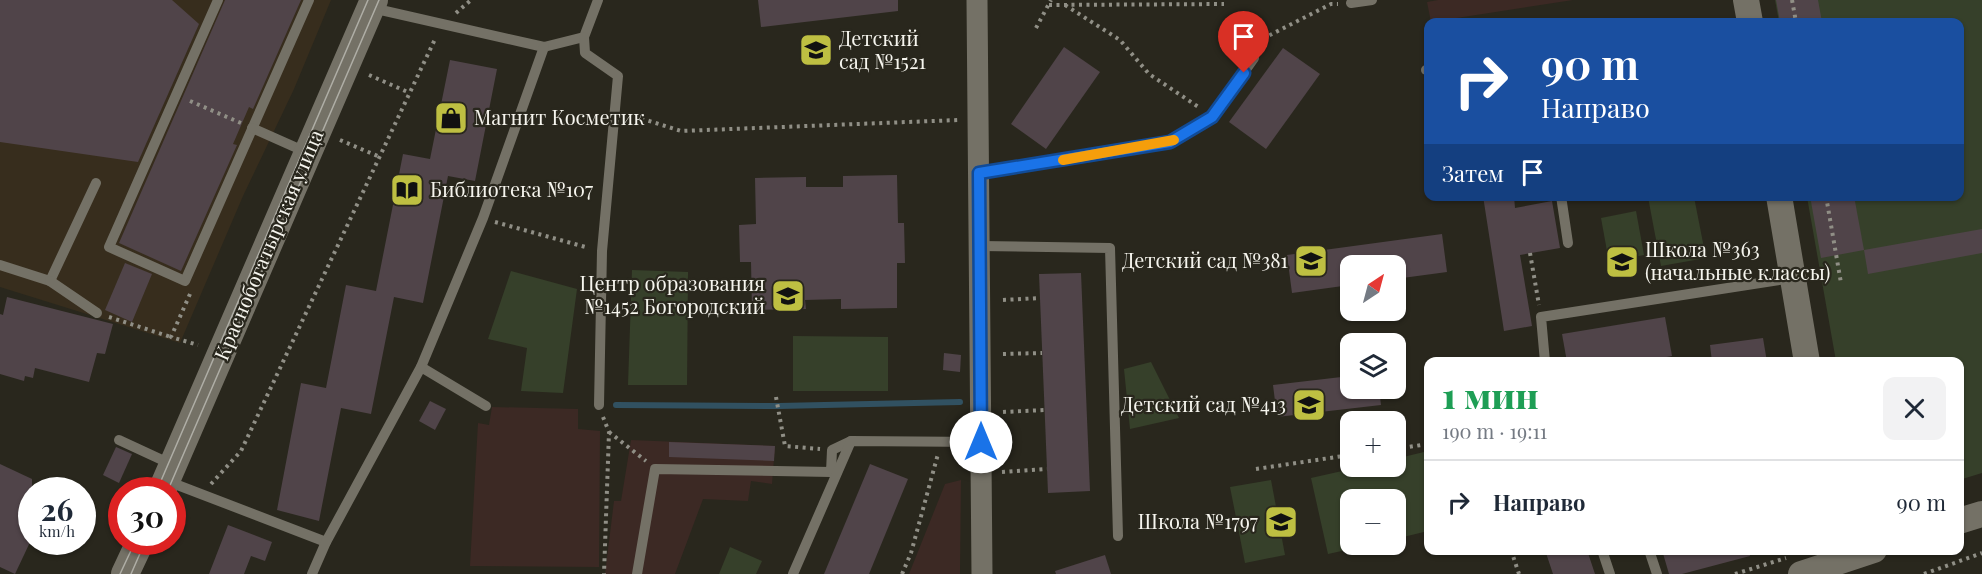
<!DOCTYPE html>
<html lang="ru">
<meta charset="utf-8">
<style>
body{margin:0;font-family:"Playfair Display",serif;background:#f2f2f3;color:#1f2937;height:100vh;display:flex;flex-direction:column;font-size:22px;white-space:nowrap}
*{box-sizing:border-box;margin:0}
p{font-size:20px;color:#747a83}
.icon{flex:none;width:33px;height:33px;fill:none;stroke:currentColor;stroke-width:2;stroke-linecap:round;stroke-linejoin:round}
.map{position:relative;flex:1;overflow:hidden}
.side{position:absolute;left:1424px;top:357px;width:540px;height:198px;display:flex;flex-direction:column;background:#fff;border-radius:12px;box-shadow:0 2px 4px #0004}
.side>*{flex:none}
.top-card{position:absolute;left:1424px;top:18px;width:540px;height:183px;border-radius:12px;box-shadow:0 2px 4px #0004;background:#1a4fa0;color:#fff;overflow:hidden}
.needle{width:39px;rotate:36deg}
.fabs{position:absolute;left:1340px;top:255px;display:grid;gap:12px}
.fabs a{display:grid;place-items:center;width:66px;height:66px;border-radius:12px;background:#fff;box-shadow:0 2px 4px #0004;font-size:30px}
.speed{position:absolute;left:18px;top:477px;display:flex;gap:12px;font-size:30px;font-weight:700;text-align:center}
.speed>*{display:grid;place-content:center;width:78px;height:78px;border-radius:50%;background:#fff;box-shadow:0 2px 4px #0004;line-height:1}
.speed small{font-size:15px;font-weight:400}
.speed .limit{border:9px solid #d22;background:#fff;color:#111}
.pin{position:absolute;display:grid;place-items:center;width:51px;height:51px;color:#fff;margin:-62px -26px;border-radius:50% 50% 50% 0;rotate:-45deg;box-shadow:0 0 6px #0007}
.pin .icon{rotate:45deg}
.me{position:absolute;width:66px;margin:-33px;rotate:0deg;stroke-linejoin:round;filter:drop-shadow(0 0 4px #0008)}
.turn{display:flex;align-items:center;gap:21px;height:126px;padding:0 18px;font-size:27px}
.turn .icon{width:78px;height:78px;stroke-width:2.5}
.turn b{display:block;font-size:42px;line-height:51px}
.then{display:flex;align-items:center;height:57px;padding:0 18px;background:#0003;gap:12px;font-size:22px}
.round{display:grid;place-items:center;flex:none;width:63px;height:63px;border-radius:12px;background:#f2f2f3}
.headline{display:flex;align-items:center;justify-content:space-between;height:102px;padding:0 18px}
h1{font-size:36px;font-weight:800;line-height:45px;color:#1e9e55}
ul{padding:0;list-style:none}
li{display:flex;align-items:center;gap:18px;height:84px;padding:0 18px;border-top:2px solid #e0e1e3}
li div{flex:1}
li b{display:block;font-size:22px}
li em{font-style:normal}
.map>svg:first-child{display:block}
</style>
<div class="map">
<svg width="1982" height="574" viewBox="0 0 1982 574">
<rect width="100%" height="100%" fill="#29271d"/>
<path fill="#372d1d" d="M0,0H331L294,89L243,196L180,343L0,287Z"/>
<g fill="#3c2924">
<path d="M1438,0H1573L1431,22L1427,2Z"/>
<path d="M492,407L578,409V429L600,431L599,567L470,566L478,423L489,425Z"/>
<path d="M631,440L775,446L772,484L751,481L748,501L703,499L675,574H605L614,501H621Z"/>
<path d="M961,480L960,574H909L945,484Z"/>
</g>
<g fill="#36402a">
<path d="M1775,0H1982V473L1959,480V362L1836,361L1807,197L1959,196V22H1779Z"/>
<path d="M1648,197H1694L1706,258L1661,266Z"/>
<path d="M1636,211L1644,255L1609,262L1601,218Z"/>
<path d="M632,270L688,272L687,385H628Z"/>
<path d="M511,271L577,289L563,393L521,391L527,348L488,339Z"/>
<path d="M793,336L888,337V391H793Z"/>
<path d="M1151,362L1179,418L1130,429L1124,369Z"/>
<path d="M1428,451V531L1395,539V500H1350V544L1369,545L1328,554L1311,478L1360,467L1395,466V459Z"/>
<path d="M1271,480L1285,555L1245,563L1230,487Z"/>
<path d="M730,547L762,561L756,574H719Z"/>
</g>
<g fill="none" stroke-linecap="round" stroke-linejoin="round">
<path stroke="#315161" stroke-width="6" d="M616,405L779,406L960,402"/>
</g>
<g fill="#504449">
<path d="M0,0H172L199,24L138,162L0,142Z"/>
<path d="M225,0H301L253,109L249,107L233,144L237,145L181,271L119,243Z"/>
<path d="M758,0H898V11L761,27Z"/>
<path d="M1776,0H1818L1822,22H1780Z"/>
<path d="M1064,47L1100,72L1046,149L1011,124Z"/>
<path d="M1283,48L1320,74L1266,149L1229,122Z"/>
<path d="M450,60L497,69L475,181L448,176L423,303L394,297L371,414L341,408L319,521L277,510L301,383L326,388L346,285L376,291L403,154L430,159Z"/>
<path d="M897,175L898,223H904L905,263H897V308L841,309V299L805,300L806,309L752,310L751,262H740L739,225L756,224L755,178L806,177V187H843V176Z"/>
<path d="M1483,196H1514L1515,208L1552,201L1560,248L1520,255L1532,326L1504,331Z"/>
<path d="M1810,196H1854L1864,250L1821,258Z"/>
<path d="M1982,229V253L1868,274L1864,250Z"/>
<path d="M1442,234L1447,272L1395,279V266H1350V285L1292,293L1287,255Z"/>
<path d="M125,263L152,274L132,322L105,310Z"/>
<path d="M1081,273L1090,491L1048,493L1039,274Z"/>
<path d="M7,297L113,324L105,354L97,353L89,382L35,368L33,378L25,376L24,381L0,374V314L3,315Z"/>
<path d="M1665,317L1672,356L1639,362H1567L1562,334Z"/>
<path d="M1763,338L1767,362H1712L1710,345Z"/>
<path d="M944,353L961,355L960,372L943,370Z"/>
<path d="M1350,376V388H1379L1381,405L1277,417L1273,385Z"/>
<path d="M430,401L446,409L435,430L419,421Z"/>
<path d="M669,442L775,446L774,461L669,457Z"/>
<path d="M116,447L132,454L119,483L103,475Z"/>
<path d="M0,464L32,479V538L15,574L0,567Z"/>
<path d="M870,464L908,479L869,574H824Z"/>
<path d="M228,525L272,542L265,561L251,556L244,574H209Z"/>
<path d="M1545,550H1587L1595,574H1553Z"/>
<path d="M1662,550H1749L1750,556L1682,574H1669Z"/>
<path d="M1105,555L1111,574H1056L1055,571Z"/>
</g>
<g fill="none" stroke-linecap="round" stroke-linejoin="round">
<g stroke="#908f86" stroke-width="4" stroke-dasharray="3 4.5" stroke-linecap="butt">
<path d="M1792,0L1796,22"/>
<path d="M1049,5L1224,4"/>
<path d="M1065,5L1120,40L1149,74L1200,108"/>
<path d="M456,13L471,0"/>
<path d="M1036,28L1051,0"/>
<path d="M1261,47L1266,37L1331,4H1338"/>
<path d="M369,75L410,93"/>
<path d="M190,101L241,123"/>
<path d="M627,114L681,131L958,120"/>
<path d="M340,140L380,157"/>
<path d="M1826,196L1841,283"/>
<path d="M495,222L589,248"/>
<path d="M1530,253L1539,305"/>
<path d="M190,294L171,337L198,345"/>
<path d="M1003,300L1040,298"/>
<path d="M109,317L171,337"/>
<path d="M1003,354L1042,353"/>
<path d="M776,397L785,446L820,449"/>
<path d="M1003,412L1044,410"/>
<path d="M603,417L609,432L604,574"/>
<path d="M609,432L646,461"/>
<path d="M1395,449L1428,444"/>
<path d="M1256,469L1350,455"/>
<path d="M1002,472L1047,469"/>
<path d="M211,484L241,451L436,37"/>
<path d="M1511,550L1519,574"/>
<path d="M902,574L911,553L938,454"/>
<path d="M1735,574L1786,558"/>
<path d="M1924,574L1982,553"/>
</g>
<g stroke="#747166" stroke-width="10">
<path d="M218,0L109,247L185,281L309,0"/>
<path d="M1351,3L1372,0"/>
<path d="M372,8L544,47L584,37L598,0"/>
<path d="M584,37L585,53L618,76L602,251L599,405"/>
<path d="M1426,70H1428"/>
<path d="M252,128L306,152"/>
<path d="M979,173L1170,142L1212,117L1254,58"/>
<path d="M1561,196L1568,243"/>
<path d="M980,246L1110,248L1118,536"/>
<path d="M0,265L50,281L96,183"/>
<path d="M50,281L97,313"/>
<path d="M1545,362L1541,317L1792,278"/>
<path d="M421,367L486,406"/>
<path d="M119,440L173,465"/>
<path d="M167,481L326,542"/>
<path d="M1602,550L1610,574"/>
<path d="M1649,550L1657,574"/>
<path d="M312,574L326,542L421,367L483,218L544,47"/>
<path d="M637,574L655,469L831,472L832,450L851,441"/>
<path d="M793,574L851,441L981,442"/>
</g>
<path stroke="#747166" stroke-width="21" d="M977,0L982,574"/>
<g stroke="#747166" stroke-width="26">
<path d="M1746,0L1750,22"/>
<path d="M1779,196L1807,362"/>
<path d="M1959,521L1982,514"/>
<path d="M1801,574L1874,550"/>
</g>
<g stroke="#747166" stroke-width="28">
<path d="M162,490L374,0"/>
<path d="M125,574L140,542"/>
</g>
<g stroke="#afaea6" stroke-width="1.5">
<path d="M157,490L368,0"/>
<path d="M168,490L379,0"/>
<path d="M120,574L135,542"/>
<path d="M131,574L145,542"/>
</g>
</g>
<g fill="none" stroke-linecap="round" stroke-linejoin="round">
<defs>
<path id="route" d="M981,442L979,173L1170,142L1212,117L1244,73"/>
</defs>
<use href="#route" stroke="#114b97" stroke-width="15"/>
<use href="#route" stroke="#1a73e8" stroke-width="10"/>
<path stroke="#f59e0b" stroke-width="10" d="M1063,160L1174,140"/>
</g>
<defs>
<symbol id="school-square" viewBox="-11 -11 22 22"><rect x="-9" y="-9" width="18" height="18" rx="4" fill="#bebf42" stroke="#29271d"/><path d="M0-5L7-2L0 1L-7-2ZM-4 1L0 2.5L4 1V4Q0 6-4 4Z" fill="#111"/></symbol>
<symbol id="shop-square" viewBox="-11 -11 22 22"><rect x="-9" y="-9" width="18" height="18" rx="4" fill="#bebf42" stroke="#29271d"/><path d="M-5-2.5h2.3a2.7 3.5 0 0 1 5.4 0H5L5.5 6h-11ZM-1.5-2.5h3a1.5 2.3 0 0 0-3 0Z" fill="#111"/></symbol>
<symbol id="library-square" viewBox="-11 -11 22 22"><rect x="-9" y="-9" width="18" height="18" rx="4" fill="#bebf42" stroke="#29271d"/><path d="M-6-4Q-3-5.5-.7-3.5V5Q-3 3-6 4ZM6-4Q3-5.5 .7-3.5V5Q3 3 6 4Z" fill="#111"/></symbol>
</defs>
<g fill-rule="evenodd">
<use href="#school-square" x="797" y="31" width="38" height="38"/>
<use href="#shop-square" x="432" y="99" width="38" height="38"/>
<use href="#library-square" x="388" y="171" width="38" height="38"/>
<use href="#school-square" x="1292" y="242" width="38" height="38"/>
<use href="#school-square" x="1603" y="243" width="38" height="38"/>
<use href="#school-square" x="769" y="277" width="38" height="38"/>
<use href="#school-square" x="1290" y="386" width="38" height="38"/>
<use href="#school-square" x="1262" y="503" width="38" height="38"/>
</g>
<g text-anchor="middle" stroke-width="4.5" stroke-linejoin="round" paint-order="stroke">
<g font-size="20" fill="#f6f5ee" stroke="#29271d" text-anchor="start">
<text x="839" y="46">Детский<tspan x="839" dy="23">сад №1521</tspan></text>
<text x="474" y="125">Магнит Косметик</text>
<text x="430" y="197">Библиотека №107</text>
<text x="1645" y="257">Школа №363<tspan x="1645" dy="23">(начальные классы)</tspan></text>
<text x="1288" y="268" text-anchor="end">Детский сад №381</text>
<text x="765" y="291" text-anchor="end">Центр образования<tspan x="765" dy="23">№1452 Богородский</tspan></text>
<text x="1286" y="412" text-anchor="end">Детский сад №413</text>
<text x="1258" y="529" text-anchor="end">Школа №1797</text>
</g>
<g font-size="20" fill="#f6f5ee" stroke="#29271d">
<text transform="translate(269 245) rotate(-67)" y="7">Краснобогатырская улица</text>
</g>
</g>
</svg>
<div class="fabs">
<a><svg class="needle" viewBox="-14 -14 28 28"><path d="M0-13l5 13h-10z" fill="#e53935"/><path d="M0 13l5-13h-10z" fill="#747a83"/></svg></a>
<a><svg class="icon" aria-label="layers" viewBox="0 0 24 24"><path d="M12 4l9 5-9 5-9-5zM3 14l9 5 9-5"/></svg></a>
<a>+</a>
<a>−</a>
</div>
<div class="speed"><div>26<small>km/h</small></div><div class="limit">30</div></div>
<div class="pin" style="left:1244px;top:73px;background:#d93025"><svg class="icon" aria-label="arrive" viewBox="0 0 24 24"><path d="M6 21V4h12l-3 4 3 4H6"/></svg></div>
<svg class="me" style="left:981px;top:442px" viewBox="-20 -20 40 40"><circle r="19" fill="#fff"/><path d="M0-13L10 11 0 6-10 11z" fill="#1a73e8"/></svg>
<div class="top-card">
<div class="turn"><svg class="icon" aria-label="right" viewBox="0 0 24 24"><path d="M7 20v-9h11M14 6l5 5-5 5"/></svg><div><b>90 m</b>Направо</div></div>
<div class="then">Затем<svg class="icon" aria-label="arrive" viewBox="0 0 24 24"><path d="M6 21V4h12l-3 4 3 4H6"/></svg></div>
</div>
<section class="side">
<div class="headline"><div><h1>1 мин</h1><p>190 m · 19:11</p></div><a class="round"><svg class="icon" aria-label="close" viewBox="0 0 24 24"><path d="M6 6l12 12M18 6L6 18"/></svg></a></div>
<ul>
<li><svg class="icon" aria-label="right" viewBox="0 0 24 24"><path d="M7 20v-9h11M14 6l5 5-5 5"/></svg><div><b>Направо</b></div><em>90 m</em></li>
</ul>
</section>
</div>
